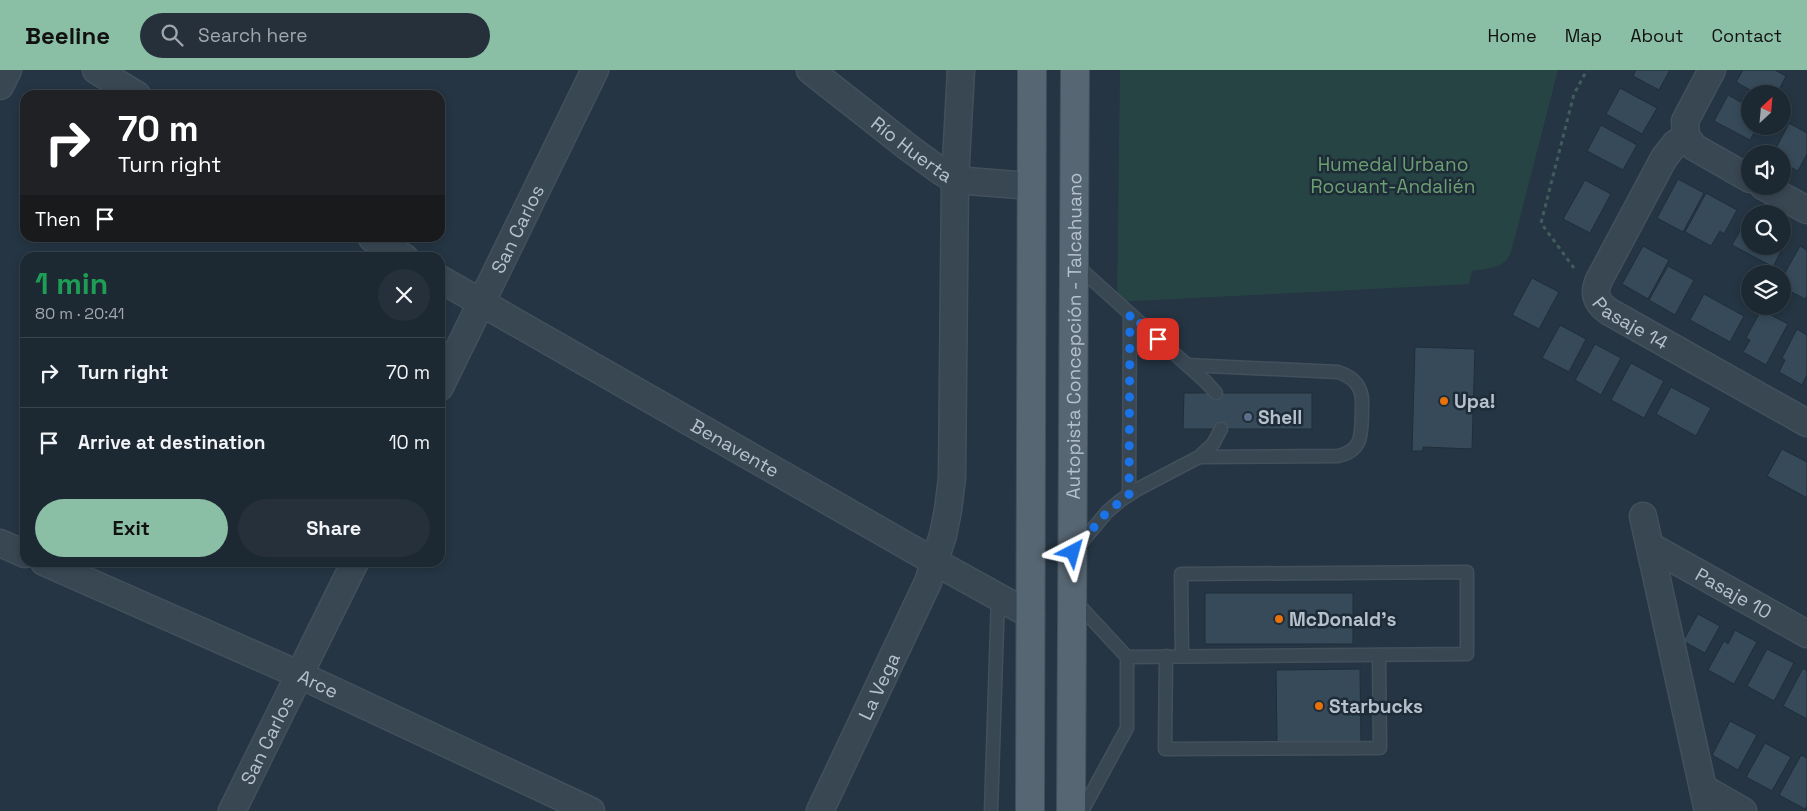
<!DOCTYPE html>
<meta charset="utf-8">
<style>
body{margin:0;font-family:"Space Grotesk",sans-serif;background:#25303a;color:#f1f3f6;height:100vh;display:flex;flex-direction:column;font-size:19px;white-space:nowrap}
*{box-sizing:border-box;margin:0}
p{font-size:16px;color:#a0a6ac}
.icon{flex:none;width:28px;height:28px;fill:none;stroke:currentColor;stroke-width:2;stroke-linecap:round;stroke-linejoin:round}
.map{position:relative;flex:1;overflow:hidden}
.drawer{position:absolute;left:20px;top:182px;width:425px;height:315px;display:flex;flex-direction:column;background:#1c2832;border-radius:15px;box-shadow:0 2px 8px #0003,0 0 0 1px #3a444d}
.drawer>*{flex:none}
.top-card{position:absolute;left:20px;top:20px;width:425px;height:152px;border-radius:15px;box-shadow:0 2px 8px #0003,0 0 0 1px #3a444d;background:#202124;color:#fff;overflow:hidden}
.needle{width:32px;rotate:26deg}
.fabs{position:absolute;left:1741px;top:15px;display:grid;gap:10px}
.fabs a{display:grid;place-items:center;width:50px;height:50px;border-radius:50%;background:#1c2832;box-shadow:0 2px 8px #0003,0 0 0 1px #3a444d;font-size:25px}
.pin{position:absolute;display:grid;place-items:center;width:42px;height:42px;color:#fff;margin:-21px;border-radius:10px;box-shadow:0 2px 8px #0006}
.me{position:absolute;width:55px;margin:-28px;rotate:39deg;stroke-linejoin:round;filter:drop-shadow(0 0 4px #0008)}
.turn{display:flex;align-items:center;gap:18px;height:105px;padding:0 15px;font-size:22px}
.turn .icon{width:65px;height:65px;stroke-width:2.5}
.turn b{display:block;font-size:35px;line-height:42px}
.then{display:flex;align-items:center;height:48px;padding:0 15px;background:#0003;gap:10px;font-size:19px}
.round{display:grid;place-items:center;flex:none;width:52px;height:52px;border-radius:26px;background:#25303a}
.overview{display:flex;align-items:center;justify-content:space-between;height:85px;padding:0 15px}
h1{font-size:30px;font-weight:700;line-height:38px;color:#1e9e55}
.cta{display:flex;gap:10px;margin-top:auto;padding:10px 15px}
.cta a{flex:1;height:58px;border-radius:30px;background:#8abfa5;color:#111;font-size:20px;font-weight:700;line-height:58px;text-align:center}
.cta a+a{background:#25303a;color:#f1f3f6}
ul{padding:0;list-style:none}
li{display:flex;align-items:center;gap:15px;height:70px;padding:0 15px;border-top:1px solid #3a444d}
li div{flex:1}
li b{display:block;font-size:19px}
li em{font-style:normal}
header{display:flex;align-items:center;gap:30px;box-sizing:border-box;height:70px;padding:0 25px;background:#8abfa5;color:#111}
header strong{font-size:24px}
nav{display:flex;gap:28px;margin-inline-start:auto;font-size:18px}
.search{width:350px;height:45px;background:#25303a;display:flex;align-items:center;gap:12px;box-sizing:border-box;padding:0 18px;border-radius:28px;color:#a0a6ac;font-size:19px}
.map>svg:first-child{display:block}
</style>
<header>
<strong>Beeline</strong>
<div class="search"><svg class="icon" aria-label="search" viewBox="0 0 24 24"><circle cx="10" cy="10" r="6"/><path d="M15 15l6 6"/></svg>Search here</div>
<nav><a>Home</a><a>Map</a><a>About</a><a>Contact</a></nav>
</header>
<div class="map">
<svg width="1807" height="741" viewBox="0 0 1807 741">
<rect width="100%" height="100%" fill="#253543"/>
<path fill="#274444" d="M1120,0H1558L1511,182C1505,199 1488,198 1472,201L1469,214L1117,232Z"/>
<g fill="#364a59" stroke="#202e3a">
<path d="M1636,0H1670L1659,20L1633,6Z"/>
<path d="M1743,0H1775L1786,6L1777,24H1757L1736,12Z"/>
<path d="M1620,18L1657,38L1642,64L1606,44Z"/>
<path d="M1728,25L1750,37V56H1758L1750,70L1714,51Z"/>
<path d="M1789,53L1807,63V84L1798,101L1782,93V84H1773Z"/>
<path d="M1601,55L1637,75L1623,100L1587,81Z"/>
<path d="M1678,109L1704,123L1683,162L1657,148Z"/>
<path d="M1585,110L1611,124L1590,163L1563,149Z"/>
<path d="M1706,123L1737,140L1724,164L1720,161L1711,176L1685,162Z"/>
<path d="M1747,148L1750,149V176H1782V167L1787,169L1773,197L1732,175Z"/>
<path d="M1643,176L1669,190L1648,229L1622,214Z"/>
<path d="M1800,176L1807,180V226L1805,229L1782,217V208Z"/>
<path d="M1668,196L1694,210L1675,245L1649,230Z"/>
<path d="M1532,208L1559,222L1539,259L1512,245Z"/>
<path d="M1704,224L1744,246L1730,272L1690,250Z"/>
<path d="M1761,240L1788,254L1766,295L1743,282L1750,270L1746,268Z"/>
<path d="M1560,255L1586,269L1569,302L1542,288Z"/>
<path d="M1797,259L1807,265V305L1802,315L1779,302L1785,290L1782,288Z"/>
<path d="M1595,274L1621,288L1601,325L1575,310Z"/>
<path d="M1415,277L1475,279L1472,379L1423,377V381H1412Z"/>
<path d="M1631,293L1664,311L1644,348L1611,330Z"/>
<path d="M1671,317L1711,338L1696,366L1656,344Z"/>
<path d="M1184,323H1312V359H1183Z"/>
<path d="M1782,379L1807,392V428L1767,406Z"/>
<rect x="1205" y="523" width="148" height="51"/>
<path d="M1698,544L1720,556L1705,583L1683,571Z"/>
<path d="M1735,560L1757,572L1734,614L1708,600L1724,571L1728,574Z"/>
<path d="M1767,579L1794,593L1774,631L1747,616Z"/>
<path d="M1803,598L1807,601V649L1783,636Z"/>
<path d="M1360,599L1361,673H1277L1276,600Z"/>
<path d="M1730,651L1757,665L1738,700L1712,685Z"/>
<path d="M1765,673L1791,687L1772,721L1746,707Z"/>
<path d="M1801,685L1807,688V736L1805,739L1779,725Z"/>
</g>
<g fill="none" stroke-linecap="round" stroke-linejoin="round">
<defs>
<g id="service">
<path d="M1076,195L1206,312L1216,323"/>
<path d="M1187,295L1338,302C1347,305 1355,309 1359,318C1363,325 1362,333 1362,341C1361,363 1364,380 1338,386L1199,387"/>
<path d="M1129,425L1130,244"/>
<path d="M1076,479L1107,442L1121,430L1138,419L1199,387L1213,374L1221,359"/>
<path d="M1075,531L1127,587V658L1082,741"/>
<path d="M1166,586L1165,679L1380,678L1379,585"/>
<path d="M1127,587C1241,586 1354,585 1467,584V502L1181,504L1182,587"/>
<path d="M991,741L998,527"/>
</g>
<g id="minor">
<path d="M96,0L137,25"/>
<path id="s1" d="M810,0L909,78L942,102L955,110L1031,116"/>
<path d="M1712,0L1685,51L1686,66L1694,77L1750,109"/>
<path d="M0,16L8,0"/>
<path id="s2" d="M1686,66L1675,74L1664,88L1599,210C1593,223 1596,232 1608,241L1807,353"/>
<path d="M1763,116L1807,140"/>
<path d="M372,168L405,188"/>
<path id="s3" d="M440,209L935,492L1031,545"/>
<path id="s4" d="M440,317L595,0"/>
<path d="M1643,446L1708,741"/>
<path d="M0,473L25,484"/>
<path id="s5" d="M1650,476L1807,564"/>
<path id="s6" d="M44,492L300,605L591,741"/>
<path d="M1703,718L1743,741"/>
<path id="s7" d="M232,741L355,492"/>
<path id="s8" d="M820,741L928,512L943,465L948,440L952,408L955,110L961,0"/>
</g>
<g id="primary">
<path d="M1030,741L1032,0"/>
<path id="s9" d="M1071,741L1075,0"/>
</g>
</defs>
<use href="#service" stroke="#43505c" stroke-width="15"/>
<use href="#minor" stroke="#43505c" stroke-width="29"/>
<use href="#primary" stroke="#43505c" stroke-width="30"/>
<path stroke="#405c5b" stroke-width="3" stroke-dasharray="4 4" stroke-linecap="butt" d="M1574,198L1541,153L1574,24L1587,0"/>
<use href="#service" stroke="#394753" stroke-width="12"/>
<use href="#minor" stroke="#394753" stroke-width="26"/>
<use href="#primary" stroke="#576673" stroke-width="28"/>
</g>
<g fill="none" stroke-linecap="round" stroke-linejoin="round">
<path stroke="#1a73e8" stroke-width="9" stroke-dasharray="0 16.2" d="M1073,482L1107,442L1129,425L1130,244L1158,269"/>
</g>
<g fill="#e8710a" stroke="#1e2c38" stroke-width="2">
<circle cx="1444" cy="331" r="5"/>
<circle cx="1279" cy="549" r="5"/>
<circle cx="1319" cy="636" r="5"/>
</g>
<circle fill="#5c6f8a" stroke="#1e2c38" stroke-width="2" cx="1248" cy="347" r="5"/>
<g text-anchor="middle" stroke-width="5" stroke-linejoin="round" paint-order="stroke">
<g font-size="19" fill="#b6c1cd" stroke="#1e2c38">
<text dy="7" stroke="none"><textPath href="#s1" startOffset="129">Río Huerta</textPath></text>
<text dy="7" stroke="none"><textPath href="#s4" startOffset="176">San Carlos</textPath></text>
<text dy="7" stroke="none"><textPath href="#s2" startOffset="231">Pasaje 14</textPath></text>
<text dy="7" stroke="none"><textPath href="#s9" startOffset="475">Autopista Concepción - Talcahuano</textPath></text>
<text dy="7" stroke="none"><textPath href="#s3" startOffset="340">Benavente</textPath></text>
<text dy="7" stroke="none"><textPath href="#s5" startOffset="96">Pasaje 10</textPath></text>
<text dy="7" stroke="none"><textPath href="#s6" startOffset="300">Arce</textPath></text>
<text dy="7" stroke="none"><textPath href="#s8" startOffset="138">La Vega</textPath></text>
<text dy="7" stroke="none"><textPath href="#s7" startOffset="79">San Carlos</textPath></text>
</g>
<g font-size="19" fill="#6c9f72" stroke="#1e2c38">
<text x="1393" y="101">Humedal Urbano<tspan x="1393" dy="22">Rocuant-Andalién</tspan></text>
</g>
<g font-size="19" font-weight="bold" fill="#b6c1cd" stroke="#1e2c38" text-anchor="start">
<text x="1454" y="338">Upa!</text>
<text x="1258" y="354">Shell</text>
<text x="1289" y="556">McDonald's</text>
<text x="1329" y="643">Starbucks</text>
</g>
</g>
</svg>
<div class="fabs">
<a><svg class="needle" viewBox="-14 -14 28 28"><path d="M0-13l5 13h-10z" fill="#e53935"/><path d="M0 13l5-13h-10z" fill="#a0a6ac"/></svg></a>
<a><svg class="icon" aria-label="sound" viewBox="0 0 24 24"><path d="M4 9h4l5-4v14l-5-4H4zM17 9q2 3 0 6"/></svg></a>
<a><svg class="icon" aria-label="search" viewBox="0 0 24 24"><circle cx="10" cy="10" r="6"/><path d="M15 15l6 6"/></svg></a>
<a><svg class="icon" aria-label="layers" viewBox="0 0 24 24"><path d="M12 4l9 5-9 5-9-5zM3 14l9 5 9-5"/></svg></a>
</div>
<div class="pin" style="left:1158px;top:269px;background:#d93025"><svg class="icon" aria-label="arrive" viewBox="0 0 24 24"><path d="M6 21V4h12l-3 4 3 4H6"/></svg></div>
<svg class="me" style="left:1073px;top:482px" viewBox="-20 -20 40 40"><path d="M0-17L14 15 0 8-14 15z" fill="#1a73e8" stroke="#fff" stroke-width="4"/></svg>
<div class="top-card">
<div class="turn"><svg class="icon" aria-label="right" viewBox="0 0 24 24"><path d="M7 20v-9h11M14 6l5 5-5 5"/></svg><div><b>70 m</b>Turn right</div></div>
<div class="then">Then<svg class="icon" aria-label="arrive" viewBox="0 0 24 24"><path d="M6 21V4h12l-3 4 3 4H6"/></svg></div>
</div>
<section class="drawer">
<div class="overview"><div><h1>1 min</h1><p>80 m · 20:41</p></div><a class="round"><svg class="icon" aria-label="close" viewBox="0 0 24 24"><path d="M6 6l12 12M18 6L6 18"/></svg></a></div>
<ul>
<li><svg class="icon" aria-label="right" viewBox="0 0 24 24"><path d="M7 20v-9h11M14 6l5 5-5 5"/></svg><div><b>Turn right</b></div><em>70 m</em></li>
<li><svg class="icon" aria-label="arrive" viewBox="0 0 24 24"><path d="M6 21V4h12l-3 4 3 4H6"/></svg><div><b>Arrive at destination</b></div><em>10 m</em></li>
</ul>
<div class="cta"><a>Exit</a><a>Share</a></div>
</section>
</div>
